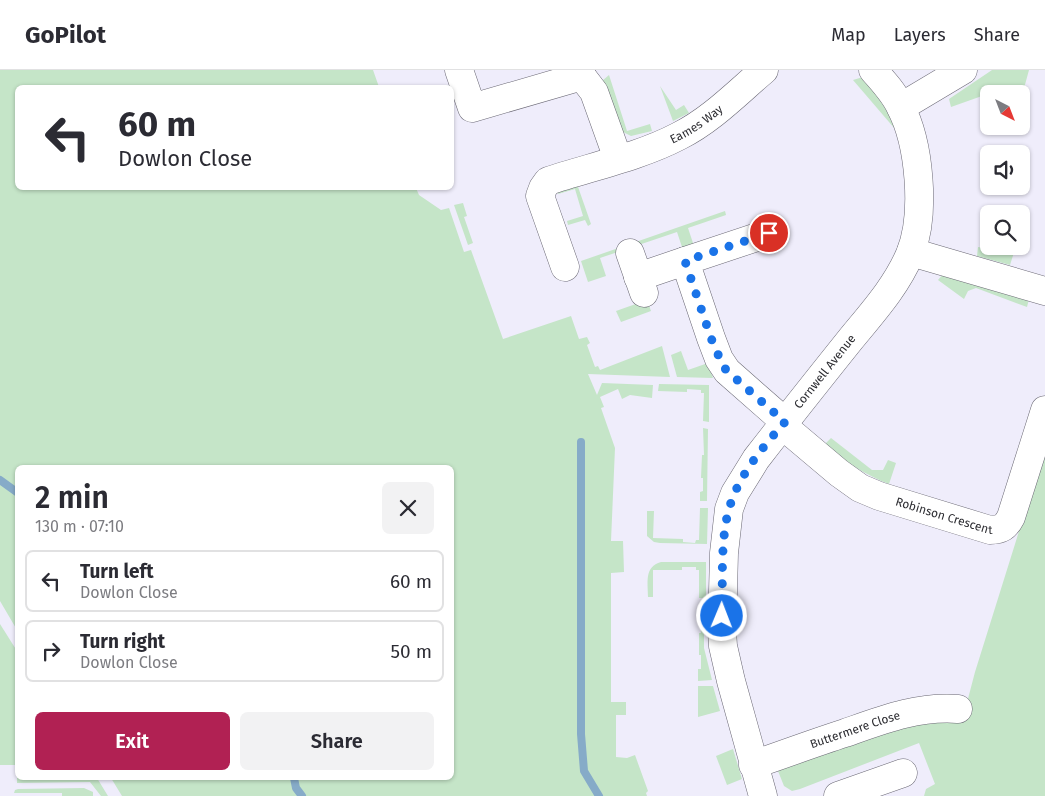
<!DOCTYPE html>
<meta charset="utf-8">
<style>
body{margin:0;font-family:"Fira Sans",sans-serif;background:#f2f2f3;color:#2b2b33;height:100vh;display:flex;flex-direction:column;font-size:19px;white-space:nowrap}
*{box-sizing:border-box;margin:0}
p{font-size:16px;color:#7c7c81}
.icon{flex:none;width:28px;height:28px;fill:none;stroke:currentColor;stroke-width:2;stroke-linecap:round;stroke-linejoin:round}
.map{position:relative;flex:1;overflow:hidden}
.drawer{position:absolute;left:15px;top:395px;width:439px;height:315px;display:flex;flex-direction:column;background:#fff;border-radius:8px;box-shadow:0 1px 4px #0004}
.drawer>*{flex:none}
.banner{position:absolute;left:15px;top:15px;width:439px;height:105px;border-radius:8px;box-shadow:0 1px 4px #0004;background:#fff;color:#2b2b33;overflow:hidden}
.needle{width:32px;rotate:138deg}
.controls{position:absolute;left:980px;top:15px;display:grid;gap:10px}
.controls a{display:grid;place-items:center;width:50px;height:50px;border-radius:8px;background:#fff;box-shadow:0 1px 4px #0004;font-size:25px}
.pin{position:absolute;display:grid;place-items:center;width:42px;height:42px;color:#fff;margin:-21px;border:2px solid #fff;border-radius:50%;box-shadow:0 1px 5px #0007}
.me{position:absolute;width:55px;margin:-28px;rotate:1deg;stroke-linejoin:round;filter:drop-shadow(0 0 4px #0008)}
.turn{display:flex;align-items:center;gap:18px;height:105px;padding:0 20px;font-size:22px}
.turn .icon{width:65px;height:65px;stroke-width:2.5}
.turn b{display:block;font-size:35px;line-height:42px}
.round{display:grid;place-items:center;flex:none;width:52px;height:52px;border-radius:8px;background:#f2f2f3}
.summary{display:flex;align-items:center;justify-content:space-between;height:85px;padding:0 20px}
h1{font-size:30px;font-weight:600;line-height:38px}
.action{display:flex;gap:10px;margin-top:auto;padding:10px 20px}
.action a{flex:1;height:58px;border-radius:8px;background:#b12153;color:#fff;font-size:20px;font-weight:600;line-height:58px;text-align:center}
.action a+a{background:#f2f2f3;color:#2b2b33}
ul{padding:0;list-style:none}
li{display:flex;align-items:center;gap:15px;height:62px;margin:0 10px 8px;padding:0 10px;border:2px solid #e1e1e2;border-radius:8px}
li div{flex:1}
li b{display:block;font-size:19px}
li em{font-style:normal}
header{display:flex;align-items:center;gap:30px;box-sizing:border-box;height:70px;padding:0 25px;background:#fff;border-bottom:1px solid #e1e1e2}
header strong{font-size:24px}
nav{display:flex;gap:28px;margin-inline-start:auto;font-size:18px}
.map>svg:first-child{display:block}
</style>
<header>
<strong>GoPilot</strong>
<nav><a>Map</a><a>Layers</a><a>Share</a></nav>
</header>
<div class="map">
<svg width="1045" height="726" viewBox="0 0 1045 726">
<rect width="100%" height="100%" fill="#efedfb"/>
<g fill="#c5e5c8">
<path d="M0,0H373L379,17L18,18V118H416L419,125L441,140L449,138L464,182L471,180L503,269L571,246L579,269L587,267L590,273L587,275L595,297L598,296L600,300L662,276L670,307L588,304L597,325L602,313L653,315L652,328L630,325L622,329L618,319L600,327L604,337L601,338L615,378L611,471H623L624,502L611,503V632H626V645H616V687L627,688L635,685L648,721L646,723L647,726H122L111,708H451V398H18L17,560L0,531Z"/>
<path d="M992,0H1029L1023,22L1005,19L996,21L951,37L949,29Z"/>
<path d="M609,5L627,61L650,54L652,61L631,66L623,62L602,11Z"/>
<path d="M863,7C878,23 887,40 895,59L853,10Z"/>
<path d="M660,16L676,40L684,35L689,43L673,51Z"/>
<path d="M577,114L591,154L588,156L585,150L568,155L567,151L583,146L575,119L558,124L557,121Z"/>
<path d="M463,133L467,146L464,147L473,173L468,175L454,135Z"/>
<path d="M725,141L726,145L688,158L694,176L683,180L677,162L600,188L606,206L588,212L581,191Z"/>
<path d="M1008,176H1016L1010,195L977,186L978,177L1001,180Z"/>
<path d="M943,204L1029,229L1027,237L976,218L968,221L964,229L938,210Z"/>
<path d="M647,230L651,241L621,252L616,241Z"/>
<path d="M681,281L688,300L708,293L713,308L677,307L671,285Z"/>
<path d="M659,314L709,315V352L703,351L704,323H701V320L687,319V322L658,321Z"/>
<path d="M703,358L708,359L707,431H700V422L703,421V408H701L702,385H704Z"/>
<path d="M831,368L872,400H883L888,390L896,393L889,414C865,405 845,391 824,375Z"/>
<path d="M1045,378V726H924L926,719L935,714L919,673L800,719L792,721L784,716L776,696L847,670L964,644L975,602Z"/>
<path d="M700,438H708L707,474L660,473L654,472L647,466V441H654L653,468L683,469V472L695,473L696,470H699Z"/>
<path d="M661,492H706V528H699V500H696V497H682V500H653V527H648C648,512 644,497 661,492Z"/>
<path d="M699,536H704V578L712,610L698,611V599H701V585H699V563H701Z"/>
<path d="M0,554L17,581V695H0Z"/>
<path d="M698,616H713L720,641L698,647Z"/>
<path d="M733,679L742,709L727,715L716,686Z"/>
<path d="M17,704L18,708H97L108,726H101L90,712L17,713Z"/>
<path d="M84,718L93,722V726H62V723H14L15,720L18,719Z"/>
</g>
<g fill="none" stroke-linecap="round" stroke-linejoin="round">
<g stroke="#86abc8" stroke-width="8">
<path d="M581,372V664L584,701L599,726"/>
<path d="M0,410L18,423"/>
<path d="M294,708L296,718L302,726"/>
</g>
<defs>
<g id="minor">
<path d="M459,0L472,38L582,6"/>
<path d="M577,0L594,22L618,89"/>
<path d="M901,37L963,0"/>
<path d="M769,163L685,191L711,268L719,289L727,301L785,352"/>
<path d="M911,182L1045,221"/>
<path d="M630,183L644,223"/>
<path id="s1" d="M565,197L540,126L543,118L548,111C590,97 639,87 679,66C711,50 737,23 764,0"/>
<path d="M638,207L685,191"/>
<path id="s2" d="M782,355L839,403L860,418L879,426L990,460C1001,460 1006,457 1011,447L1045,340"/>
<path id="s3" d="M753,695C784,684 814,673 845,663C882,650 917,636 958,639"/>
<path id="s4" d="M763,726L731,611L723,576L722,561L724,483L729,439L735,423L756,389C787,349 818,310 850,270C872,243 896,217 910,184C926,145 920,73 900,36C894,23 883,11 873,0"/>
<path d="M838,726L903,703"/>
</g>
</defs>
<use href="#minor" stroke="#6a6874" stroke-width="29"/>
<use href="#minor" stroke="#fff" stroke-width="28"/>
</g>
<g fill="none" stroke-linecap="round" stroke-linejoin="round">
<path stroke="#1a73e8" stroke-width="9" stroke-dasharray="0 16.2" d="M722,546C723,513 720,471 729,439C738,406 763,377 785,352L727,301L723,296L711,268L685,191L769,163"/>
</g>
<g text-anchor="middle" stroke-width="5" stroke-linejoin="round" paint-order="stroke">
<g font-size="12" fill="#2d2d32" stroke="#efedfb">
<text dy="4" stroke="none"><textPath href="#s1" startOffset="252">Eames Way</textPath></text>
<text dy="4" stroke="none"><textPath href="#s4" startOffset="461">Cornwell Avenue</textPath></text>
<text dy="4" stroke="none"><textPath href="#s2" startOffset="189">Robinson Crescent</textPath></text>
<text dy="4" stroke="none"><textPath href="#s3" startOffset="108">Buttermere Close</textPath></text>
</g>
</g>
</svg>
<div class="controls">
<a><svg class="needle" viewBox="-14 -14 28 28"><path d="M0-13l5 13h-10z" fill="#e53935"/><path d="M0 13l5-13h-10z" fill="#7c7c81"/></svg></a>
<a><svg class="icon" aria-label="sound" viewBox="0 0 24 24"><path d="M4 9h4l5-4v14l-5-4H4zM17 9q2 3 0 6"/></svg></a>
<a><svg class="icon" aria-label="search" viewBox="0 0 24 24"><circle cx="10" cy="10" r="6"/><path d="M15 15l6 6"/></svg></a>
</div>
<div class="pin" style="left:769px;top:163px;background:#d93025"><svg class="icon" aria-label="arrive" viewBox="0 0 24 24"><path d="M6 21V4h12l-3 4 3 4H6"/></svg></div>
<svg class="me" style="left:722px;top:546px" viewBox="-20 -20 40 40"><circle r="17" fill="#1a73e8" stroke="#fff" stroke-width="3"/><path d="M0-11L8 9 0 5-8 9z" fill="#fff"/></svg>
<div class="banner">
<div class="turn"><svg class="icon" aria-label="left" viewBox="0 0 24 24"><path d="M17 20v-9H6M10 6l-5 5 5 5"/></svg><div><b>60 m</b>Dowlon Close</div></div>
</div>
<section class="drawer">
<div class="summary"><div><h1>2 min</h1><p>130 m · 07:10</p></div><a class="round"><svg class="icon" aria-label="close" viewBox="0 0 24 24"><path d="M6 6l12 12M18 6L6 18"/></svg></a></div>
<ul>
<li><svg class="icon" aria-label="left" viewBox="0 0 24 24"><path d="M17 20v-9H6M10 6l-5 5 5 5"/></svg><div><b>Turn left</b><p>Dowlon Close</p></div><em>60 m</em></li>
<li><svg class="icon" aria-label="right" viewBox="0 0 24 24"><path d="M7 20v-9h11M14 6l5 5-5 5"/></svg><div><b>Turn right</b><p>Dowlon Close</p></div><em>50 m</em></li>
</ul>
<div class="action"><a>Exit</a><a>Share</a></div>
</section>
</div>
